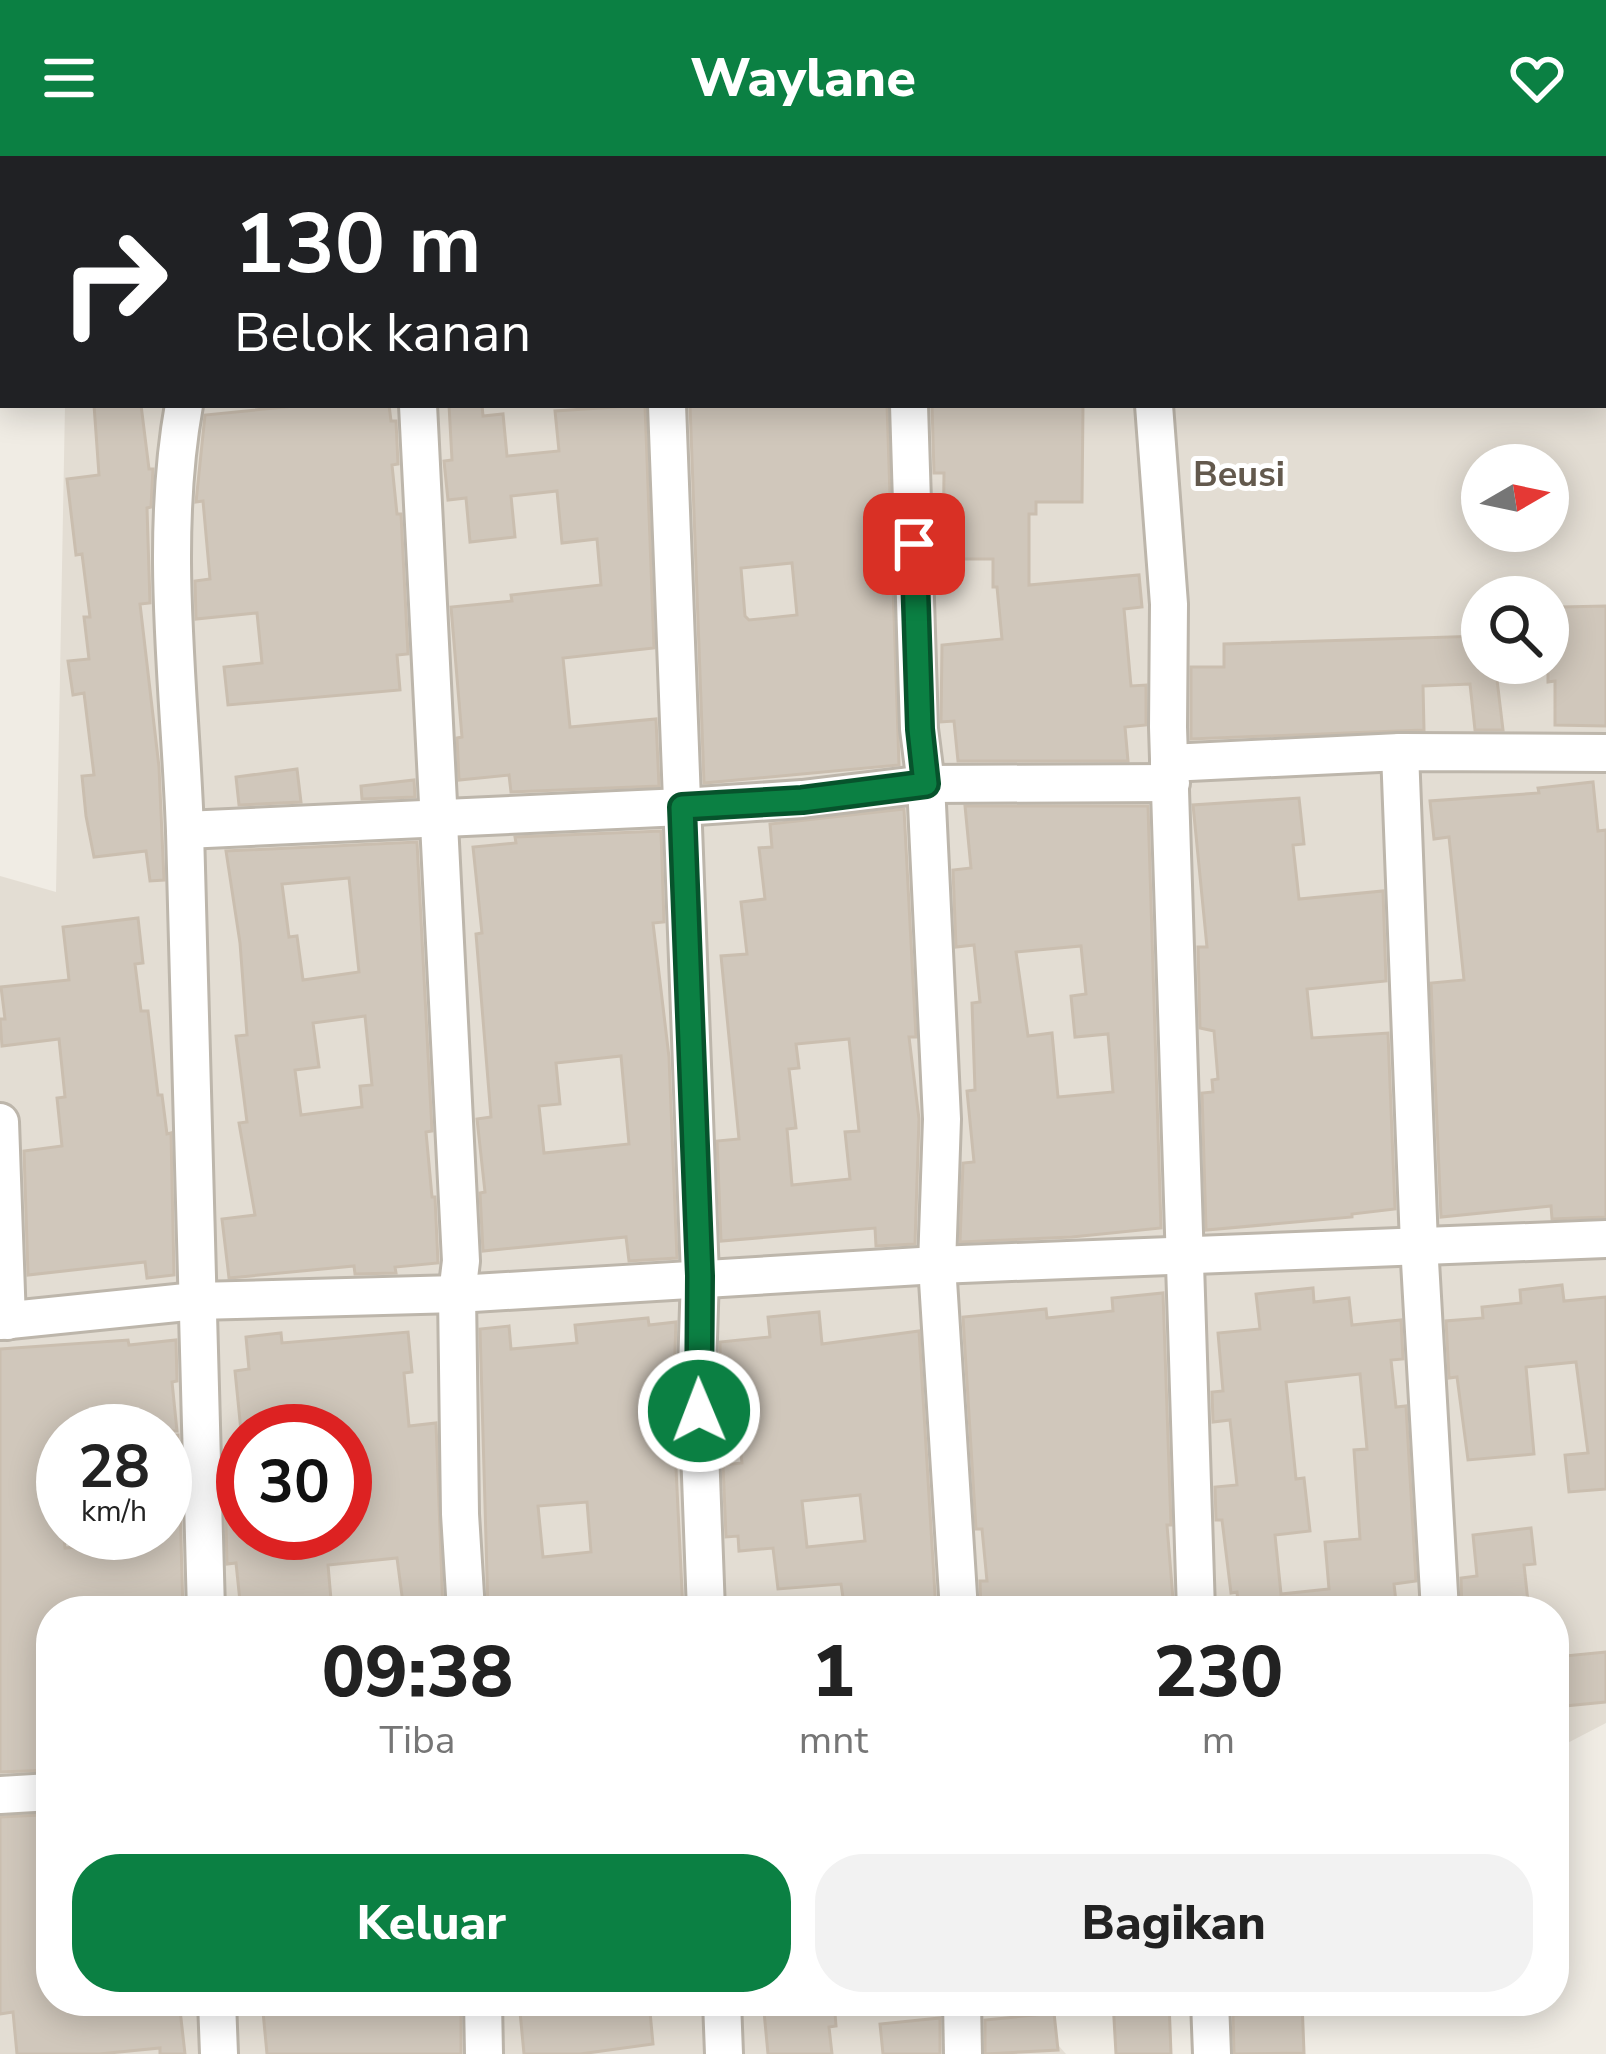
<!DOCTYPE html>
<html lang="id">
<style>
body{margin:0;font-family:"Nunito Sans",sans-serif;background:#f2f2f2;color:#222;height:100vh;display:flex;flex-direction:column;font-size:45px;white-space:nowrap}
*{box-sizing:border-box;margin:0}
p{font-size:39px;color:#767676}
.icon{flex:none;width:66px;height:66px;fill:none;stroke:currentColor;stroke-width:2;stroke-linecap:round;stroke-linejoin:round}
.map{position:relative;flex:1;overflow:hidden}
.details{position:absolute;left:36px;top:1440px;width:1533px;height:420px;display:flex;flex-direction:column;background:#fff;border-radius:48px;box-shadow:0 6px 30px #0003}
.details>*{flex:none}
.top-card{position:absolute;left:0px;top:0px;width:1608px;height:252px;box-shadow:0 6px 30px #0003;background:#202124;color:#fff;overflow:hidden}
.needle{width:78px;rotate:81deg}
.fabs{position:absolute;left:1461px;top:288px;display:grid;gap:24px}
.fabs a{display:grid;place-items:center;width:108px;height:108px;border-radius:50%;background:#fff;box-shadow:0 6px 30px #0003;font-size:60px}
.speed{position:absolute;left:36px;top:1248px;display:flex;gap:24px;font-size:60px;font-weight:700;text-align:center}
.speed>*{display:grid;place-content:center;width:156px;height:156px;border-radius:50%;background:#fff;box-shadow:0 6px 30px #0003;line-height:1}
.speed small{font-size:30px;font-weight:400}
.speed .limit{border:18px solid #d22;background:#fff;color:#111}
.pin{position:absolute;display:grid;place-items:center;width:102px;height:102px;color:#fff;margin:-51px;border-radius:24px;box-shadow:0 6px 18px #0006}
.me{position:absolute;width:132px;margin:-66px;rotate:359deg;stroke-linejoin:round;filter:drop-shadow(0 0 9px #0008)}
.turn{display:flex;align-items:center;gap:42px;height:252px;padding:0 36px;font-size:54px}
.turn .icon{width:156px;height:156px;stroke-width:2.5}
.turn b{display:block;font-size:84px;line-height:102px}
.eta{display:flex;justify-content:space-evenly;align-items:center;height:204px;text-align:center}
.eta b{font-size:72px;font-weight:800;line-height:84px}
.primary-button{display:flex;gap:24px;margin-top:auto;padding:24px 36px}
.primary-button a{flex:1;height:138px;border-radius:48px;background:#0b8043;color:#fff;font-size:48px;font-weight:800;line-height:138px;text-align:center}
.primary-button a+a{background:#f2f2f2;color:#222}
header{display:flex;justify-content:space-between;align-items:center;height:156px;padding:0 36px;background:#0b8043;color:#fff;font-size:54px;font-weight:800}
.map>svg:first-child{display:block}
</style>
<header><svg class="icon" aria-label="menu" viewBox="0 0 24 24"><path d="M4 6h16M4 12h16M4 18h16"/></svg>Waylane<svg class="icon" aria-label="heart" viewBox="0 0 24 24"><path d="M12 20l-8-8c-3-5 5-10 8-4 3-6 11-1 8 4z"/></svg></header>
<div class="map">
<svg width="1606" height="1898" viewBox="0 0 1606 1898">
<rect width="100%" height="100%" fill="#f0ece4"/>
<path fill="#e3ddd3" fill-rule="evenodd" d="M614,0H1606V1567L1554,1594V1455H51V1845H1019L1066,1898H0V720L56,736L65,249H1605V3H609ZM1482,309H1548V375H1482ZM1482,441H1548V507H1482ZM63,1275H165V1377H63ZM243,1275H345V1377H243Z"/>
<g fill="#d0c7bb" stroke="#cabeaf" stroke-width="3" fill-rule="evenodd">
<path d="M94,249H141L149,313H153L151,351L147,352L150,447L140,448L159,611L164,724L150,725L146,695L94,701L86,660L82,620L94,619L84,537L73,539L68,505L89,503L84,461H90L82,398L76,399L67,323L99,319Z"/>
<path d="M305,249H389L391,265H396L398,308L392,309L397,358H401L408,498L397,499L400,534L228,549L224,511L262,507L257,457L196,463L195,425L210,423L203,345L196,346L205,259Z"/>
<path d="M449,249H482L483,260L503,258L507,300L559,295L555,255L645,249L654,492L563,502L570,571L656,563L659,630L511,636L509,619L459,624L457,582L462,581L451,451L512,445L511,439L601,429L597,383L562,387L557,335L511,340L515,381L470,386L466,342L448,344L444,305L452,304Z"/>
<path d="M690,249H887L899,609L704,627ZM792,407L797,459L749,464L745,460L741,412Z"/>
<path d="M932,249H1083L1082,346H1036V358H1029V429L1139,419L1142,451L1124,453L1131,530L1146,529V569L1125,571L1128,605H958L954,565L941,566L942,489L1002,483L997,431H993V403H943L944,317H934Z"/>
<path d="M1606,450V570L1555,569V525L1548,526V478H1563L1562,451Z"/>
<path d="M1482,480V507H1495L1503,574H1475L1470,528L1423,530L1424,574L1191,583V511H1224V488Z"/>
<path d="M297,613L301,646L239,649L236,621Z"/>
<path d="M414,624L415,641L362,643L361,630Z"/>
<path d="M1593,626L1598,675L1606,674V1061L1552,1063L1551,1050L1441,1061L1431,827L1464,824L1449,681L1434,683L1430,645L1539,637L1538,632Z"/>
<path d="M1299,642L1304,688L1293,689L1299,743L1383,735L1386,825L1307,833L1312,882L1388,877L1395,1053L1352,1058V1061L1206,1074L1202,937L1213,936L1212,924L1218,923L1214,875L1200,872L1198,791H1207L1193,649Z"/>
<path d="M965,650H1148L1161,1072L1072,1081L960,1086L963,1007L974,1006L967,935L975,934L972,847L980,846L974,789L956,791L953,714L971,712ZM1081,790L1086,838L1071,840L1075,881L1108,878L1113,936L1058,941L1052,877L1028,880L1016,796Z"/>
<path d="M904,653L916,881H909L919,963L915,1088L876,1090L875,1072L721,1085L717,985L739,983L721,800L747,798L741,746L765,743L759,692L772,691L770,668ZM849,883L859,975L845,976L850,1023L792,1029L787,973L796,972L789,913L799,912L796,888Z"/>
<path d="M661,675L664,766L653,767L669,901L677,1102L629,1105L626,1081L483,1095L480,1037L485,1036L477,963L491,961L476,778L482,777L473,691L516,687L515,681ZM621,900L629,988L544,997L539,950L560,948L556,907Z"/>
<path d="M417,686L432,975L426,976L432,1041H435L438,1107L395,1111L396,1117L355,1118L354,1110L229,1122L222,1063L255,1059L239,967L247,966L236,880L247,879L240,787L226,695ZM349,722L359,816L303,824L297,780L289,781L282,728ZM365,860L372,929L360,930L362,951L301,959L295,914L319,911L313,867Z"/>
<path d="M138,762L143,807L135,808L141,855H148L158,939H162L167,978L171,977L174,1119L147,1122L145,1106L28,1119L24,995L62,990L57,942L65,941L59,883L2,890L0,863H5L1,831L69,824L63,771Z"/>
<path d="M1562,1129L1564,1145L1606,1141V1333L1569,1336L1565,1299L1588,1297L1576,1206L1526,1211L1534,1298L1468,1304L1457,1221L1449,1222L1446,1165L1483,1162L1482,1151L1521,1147L1520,1134Z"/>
<path d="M1313,1132L1314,1146L1349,1142L1352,1169L1401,1164L1403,1203L1391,1204L1396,1251L1406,1250L1416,1425L1394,1428L1397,1455H1239L1237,1436L1231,1437L1222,1364H1216L1215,1331L1237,1329L1230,1264L1213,1266L1212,1236L1223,1235L1218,1177L1260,1173L1256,1138ZM1360,1218L1367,1293L1354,1294L1360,1383L1325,1386L1329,1433L1281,1438L1275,1379L1310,1375L1304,1322L1296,1323L1286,1226Z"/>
<path d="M1163,1137L1171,1369H1167L1173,1443L1166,1444L1167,1455H981L980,1425H987L982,1373H976L963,1161L1046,1153L1047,1162L1113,1155L1112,1142Z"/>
<path d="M819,1156L822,1188L919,1175L936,1455H845L841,1428L778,1433L773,1392L739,1395L738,1380L726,1381L723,1309L742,1307L736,1251L727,1252L726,1246H721L720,1186L770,1181L768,1161ZM860,1339L865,1385L807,1391L802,1345Z"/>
<path d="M648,1162L649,1169L676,1166L673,1251L683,1455H488L480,1173L509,1170L511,1193L577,1187L575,1169ZM587,1346L591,1396L543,1401L538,1350Z"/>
<path d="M408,1176L412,1216L404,1217L409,1270L436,1267L443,1455H404L397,1402L328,1409L332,1455H241L236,1407L227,1408L225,1330L243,1328V1377H345V1363L359,1362L353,1312L345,1313V1275H241L235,1215L249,1213L246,1181L281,1177L282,1187Z"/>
<path d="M128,1184L129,1189L176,1184L177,1225L172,1226L177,1275H63V1325L58,1326L65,1392L139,1385L138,1377H165V1280L178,1279L183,1455H51V1614L0,1616V1193Z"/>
<path d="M1531,1372L1535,1408L1524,1409L1529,1455H1462L1461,1422L1477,1420L1473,1379Z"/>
<path d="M1606,1496V1546L1554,1551V1501Z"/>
<path d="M41,1659L43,1685L51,1684V1845H179L185,1898H160V1892L99,1898H17L13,1856L0,1858V1661Z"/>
<path d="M262,1845H461V1898H267Z"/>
<path d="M519,1845H649L653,1888L580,1898H524Z"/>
<path d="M763,1845H834L836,1870L829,1871L832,1898H768Z"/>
<path d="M1113,1845H1169L1171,1898H1116Z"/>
<path d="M1269,1845H1302L1304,1897L1234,1898L1233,1859L1269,1857Z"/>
<path d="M1054,1857L1058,1894L985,1898V1864Z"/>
<path d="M940,1862V1898H883L880,1868Z"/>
</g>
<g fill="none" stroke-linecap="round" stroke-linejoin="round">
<defs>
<g id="street">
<path d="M893,0V3"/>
<path d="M1137,0L1138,3"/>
<path d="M1380,0V3"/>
<path d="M0,112H3"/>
<path d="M1605,120H1606"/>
<path d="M184,249C159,387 180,535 185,675C193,935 198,1195 206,1455"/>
<path d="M418,249L461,1105L457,1138L460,1358L466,1455"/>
<path d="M667,249L700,1120L697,1213L706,1455"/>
<path d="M909,249L919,573L926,628L942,963L937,1109L959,1455"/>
<path d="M1154,249L1169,448L1168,571L1196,1455"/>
<path d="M1400,596L1419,1088L1440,1455"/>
<path d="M1169,607L1400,596L1606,597"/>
<path d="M185,674L682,651L802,643L926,628L1171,627"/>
<path d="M0,966L7,1165"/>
<path d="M0,1165L196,1145L457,1138L937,1109L1606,1083"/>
<path d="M0,1639L51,1636"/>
<path d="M217,1845L219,1898"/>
<path d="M483,1845L484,1898"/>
<path d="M722,1845L724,1898"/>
<path d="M962,1845L963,1898"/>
<path d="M1210,1845L1212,1898"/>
</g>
</defs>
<use href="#street" stroke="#bdb6ab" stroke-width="42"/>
<use href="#street" stroke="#fff" stroke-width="36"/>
</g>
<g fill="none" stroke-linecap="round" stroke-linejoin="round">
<defs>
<path id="route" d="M699,1255L700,1120L682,651L802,644L926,628L920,573L914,388"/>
</defs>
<use href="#route" stroke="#07532c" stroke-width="30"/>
<use href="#route" stroke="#0b8043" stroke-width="21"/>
</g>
<g text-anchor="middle" stroke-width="10" stroke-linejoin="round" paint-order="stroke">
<g font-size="36" font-weight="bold" fill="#63594d" stroke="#fff">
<text x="1239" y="330">Beusi</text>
</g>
</g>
</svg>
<div class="fabs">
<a><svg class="needle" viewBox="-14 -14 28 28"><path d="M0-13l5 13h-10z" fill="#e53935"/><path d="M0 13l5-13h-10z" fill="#767676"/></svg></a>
<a><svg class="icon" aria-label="search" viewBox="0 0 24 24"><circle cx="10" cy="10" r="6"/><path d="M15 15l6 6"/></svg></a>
</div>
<div class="speed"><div>28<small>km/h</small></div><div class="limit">30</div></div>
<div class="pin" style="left:914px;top:388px;background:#d93025"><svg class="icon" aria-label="arrive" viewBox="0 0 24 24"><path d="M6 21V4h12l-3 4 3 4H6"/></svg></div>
<svg class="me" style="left:699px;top:1255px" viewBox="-20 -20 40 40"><circle r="17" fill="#0b8043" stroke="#fff" stroke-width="3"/><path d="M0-11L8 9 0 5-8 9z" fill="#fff"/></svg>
<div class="top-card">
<div class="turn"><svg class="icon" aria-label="right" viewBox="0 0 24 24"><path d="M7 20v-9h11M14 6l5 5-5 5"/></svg><div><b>130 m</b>Belok kanan</div></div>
</div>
<section class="details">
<div class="eta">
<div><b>09:38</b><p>Tiba</p></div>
<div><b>1</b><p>mnt</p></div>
<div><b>230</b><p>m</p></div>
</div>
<div class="primary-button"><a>Keluar</a><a>Bagikan</a></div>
</section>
</div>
